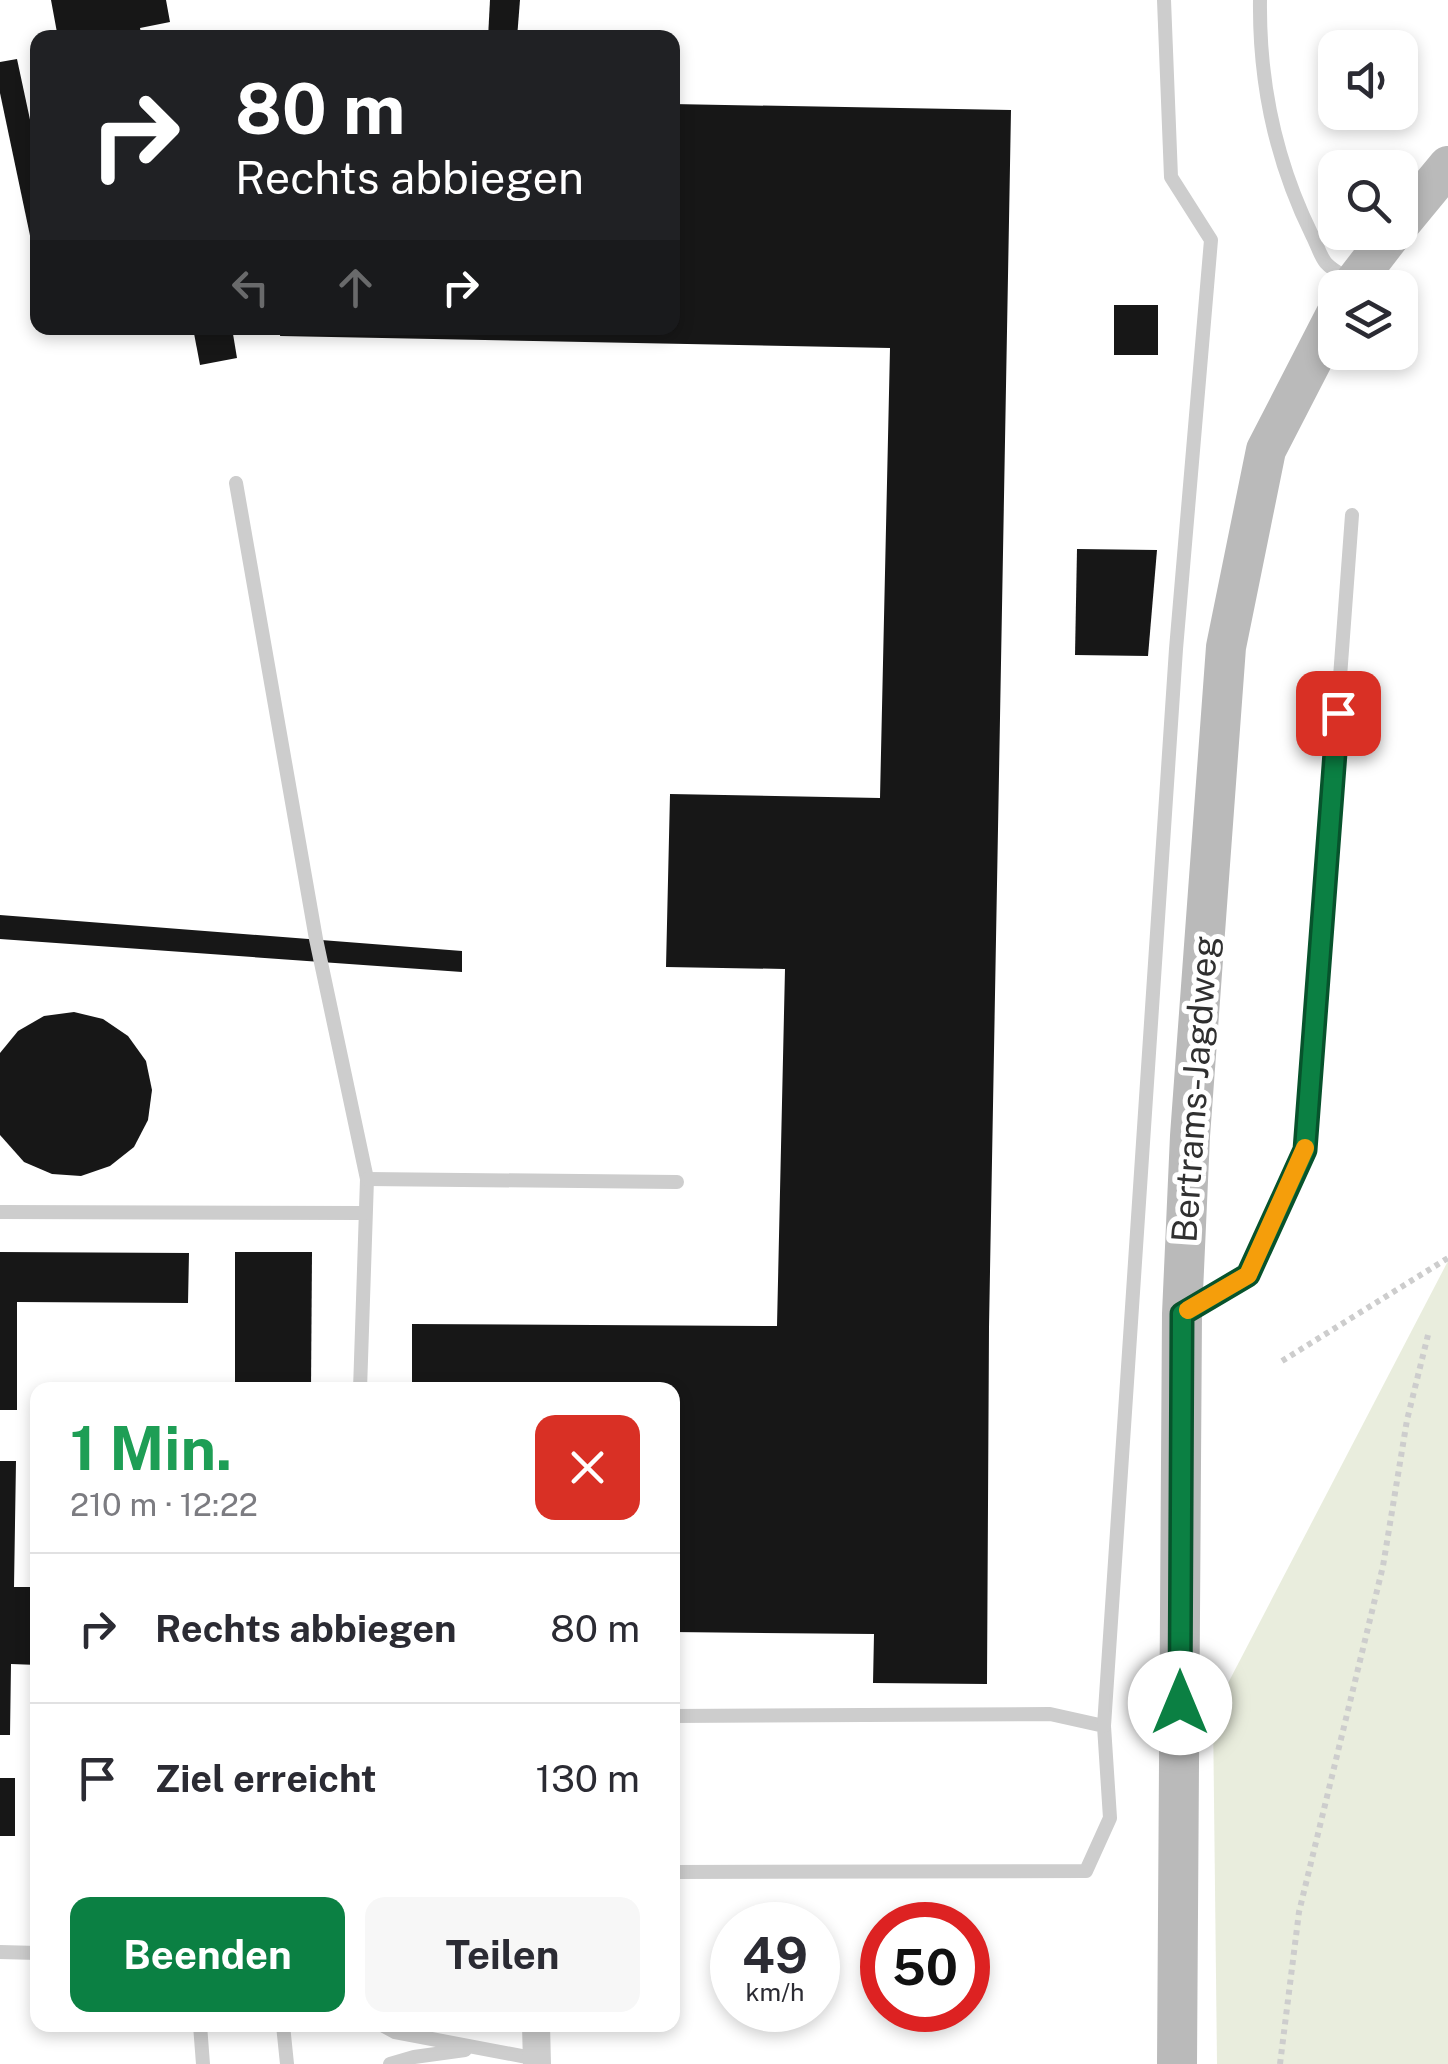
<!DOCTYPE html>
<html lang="de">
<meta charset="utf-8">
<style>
body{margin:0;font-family:"Public Sans",sans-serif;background:#f7f7f7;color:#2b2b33;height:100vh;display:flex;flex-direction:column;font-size:38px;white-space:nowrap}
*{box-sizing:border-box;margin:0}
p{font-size:32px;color:#7c7c81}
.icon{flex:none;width:55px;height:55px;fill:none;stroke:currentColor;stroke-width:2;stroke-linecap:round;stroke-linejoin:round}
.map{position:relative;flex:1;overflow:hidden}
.drawer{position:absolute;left:30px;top:1382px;width:650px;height:650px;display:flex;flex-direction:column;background:#fff;border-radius:20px;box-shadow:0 5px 15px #0003}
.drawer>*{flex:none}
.top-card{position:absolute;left:30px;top:30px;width:650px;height:305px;border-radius:20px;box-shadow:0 5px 15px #0003;background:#202124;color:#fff;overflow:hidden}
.controls{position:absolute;left:1318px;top:30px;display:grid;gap:20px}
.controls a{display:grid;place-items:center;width:100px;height:100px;border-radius:20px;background:#fff;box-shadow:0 5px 15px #0003;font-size:50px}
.speed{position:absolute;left:710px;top:1902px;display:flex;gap:20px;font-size:50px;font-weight:700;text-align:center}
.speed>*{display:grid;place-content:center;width:130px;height:130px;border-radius:50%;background:#fff;box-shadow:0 5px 15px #0003;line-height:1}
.speed small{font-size:25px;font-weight:400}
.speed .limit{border:15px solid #d22;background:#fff;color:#111}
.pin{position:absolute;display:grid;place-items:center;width:85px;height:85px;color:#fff;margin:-42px;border-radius:20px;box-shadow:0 5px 15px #0006}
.me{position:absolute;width:110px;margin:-55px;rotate:0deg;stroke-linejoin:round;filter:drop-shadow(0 0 8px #0008)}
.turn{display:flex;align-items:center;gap:35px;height:210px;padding:0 40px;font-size:45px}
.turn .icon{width:130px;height:130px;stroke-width:2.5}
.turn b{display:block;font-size:70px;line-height:85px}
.lanes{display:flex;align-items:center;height:95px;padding:0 40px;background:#0003;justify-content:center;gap:50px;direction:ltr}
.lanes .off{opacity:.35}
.round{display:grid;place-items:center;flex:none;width:105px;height:105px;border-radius:20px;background:#f7f7f7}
.head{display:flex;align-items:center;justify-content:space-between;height:170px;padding:0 40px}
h1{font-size:60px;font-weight:700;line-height:75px;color:#1e9e55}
.action{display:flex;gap:20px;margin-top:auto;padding:20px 40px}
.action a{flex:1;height:115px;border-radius:20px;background:#0b8043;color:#fff;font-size:40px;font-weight:700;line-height:115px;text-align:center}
.action a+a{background:#f7f7f7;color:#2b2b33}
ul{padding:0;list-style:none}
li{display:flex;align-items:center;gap:30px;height:150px;padding:0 40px;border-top:2px solid #e1e1e2}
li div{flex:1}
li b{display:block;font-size:38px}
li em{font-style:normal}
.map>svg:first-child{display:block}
</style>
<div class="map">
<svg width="1448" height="2064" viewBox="0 0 1448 2064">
<rect width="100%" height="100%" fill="#fff"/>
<path fill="#e9eddd" d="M1448,1261V2064H1217L1213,1712Z"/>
<g fill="#171717">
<path d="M51,0H166L170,22L140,28L142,38H58Z"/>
<path d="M490,0H520L517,38H488Z"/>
<path d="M17,59L38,157L36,264L0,93V62Z"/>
<path d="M672,104L1011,110L989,1327L987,1684L873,1683L874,1634L672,1632V1390H412V1324L777,1326L785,969L666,967L670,794L880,798L890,348L280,336L281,328H672Z"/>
<rect x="1114" y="305" width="44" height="50"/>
<path d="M193,328H232L237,358L200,365Z"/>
<path d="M1077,549L1157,550L1148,656L1075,655Z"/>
<path d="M0,915L462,951V972L0,939Z"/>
<path d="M74,1012L103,1019L128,1036L146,1061L152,1090L148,1120L134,1147L110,1166L81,1176L52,1174L24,1162L0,1135V1053L18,1031L44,1016Z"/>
<path d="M0,1252L189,1253L188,1303L17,1302V1410H0Z"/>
<path d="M235,1252H312L311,1390H235Z"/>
<path d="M0,1461H16L14,1587H38V1665L11,1664L10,1735H0Z"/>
<rect x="0" y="1778" width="15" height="58"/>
<path d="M775,1904L778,1925H764L762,1906Z"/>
</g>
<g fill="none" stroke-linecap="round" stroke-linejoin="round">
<g stroke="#cdcdcd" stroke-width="6" stroke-dasharray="5 5" stroke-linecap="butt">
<path d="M1282,1361L1448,1258"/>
<path d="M1280,2064L1299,1912L1383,1566L1407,1420L1428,1335"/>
</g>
<g stroke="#cdcdcd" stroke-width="14">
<path d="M1260,0C1259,81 1276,162 1312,235C1317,244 1320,256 1326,263C1332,270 1344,276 1352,281"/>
<path d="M236,483L316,939L367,1179L360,1390"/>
<path d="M367,1179L677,1182"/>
<path d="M0,1212L365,1213"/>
<path d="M1188,1311L1247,1275L1305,1150L1352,515"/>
<path d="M672,1716L1050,1714L1104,1726L1110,1818L1086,1871L672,1872"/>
<path d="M1104,1726L1176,649L1211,240L1171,177L1164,0"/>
<path d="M0,1952L38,1953"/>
<path d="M200,2025L203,2064"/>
<path d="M283,2025L287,2064"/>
<path d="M382,2025L395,2032L537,2059"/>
<path d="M390,2064L414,2057L465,2050"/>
</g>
<path stroke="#cdcdcd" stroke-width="28" d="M536,2025L537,2064"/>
<g stroke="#bababa" stroke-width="40">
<path d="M1400,224L1448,166"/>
<path d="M1350,288L1393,232"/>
<path d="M1177,2064L1182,1314L1190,1136L1226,647L1266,450L1335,316"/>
</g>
</g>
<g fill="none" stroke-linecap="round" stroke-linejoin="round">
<defs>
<path id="route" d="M1180,1703L1182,1314L1248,1275L1305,1150L1338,713"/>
</defs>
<use href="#route" stroke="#07532c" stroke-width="25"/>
<use href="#route" stroke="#0b8043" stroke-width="18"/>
<path stroke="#f59e0b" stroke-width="18" d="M1188,1310L1248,1275L1305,1148"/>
</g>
<g text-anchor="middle" stroke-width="10" stroke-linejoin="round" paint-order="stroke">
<g font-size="35" fill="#303030" stroke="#fff">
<text transform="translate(1195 1089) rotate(-86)" y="12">Bertrams-Jagdweg</text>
</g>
</g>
</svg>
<div class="controls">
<a><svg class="icon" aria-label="sound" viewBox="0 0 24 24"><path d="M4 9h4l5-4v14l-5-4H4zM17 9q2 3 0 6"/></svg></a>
<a><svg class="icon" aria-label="search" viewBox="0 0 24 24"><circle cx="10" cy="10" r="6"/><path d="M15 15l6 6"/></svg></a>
<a><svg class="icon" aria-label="layers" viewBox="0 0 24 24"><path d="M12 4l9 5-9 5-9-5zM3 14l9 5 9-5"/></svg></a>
</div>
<div class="speed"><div>49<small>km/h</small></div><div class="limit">50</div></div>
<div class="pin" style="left:1338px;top:713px;background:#d93025"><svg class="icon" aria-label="arrive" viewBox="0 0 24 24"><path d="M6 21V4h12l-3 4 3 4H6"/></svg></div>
<svg class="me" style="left:1180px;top:1703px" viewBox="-20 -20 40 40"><circle r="19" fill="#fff"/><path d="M0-13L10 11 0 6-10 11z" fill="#0b8043"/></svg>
<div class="top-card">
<div class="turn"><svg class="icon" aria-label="right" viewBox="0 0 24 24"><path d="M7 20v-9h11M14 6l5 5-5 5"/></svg><div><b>80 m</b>Rechts abbiegen</div></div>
<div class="lanes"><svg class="icon off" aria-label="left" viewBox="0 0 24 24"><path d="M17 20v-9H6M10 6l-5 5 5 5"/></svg><svg class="icon off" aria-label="ahead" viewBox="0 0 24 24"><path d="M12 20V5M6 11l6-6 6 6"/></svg><svg class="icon" aria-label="right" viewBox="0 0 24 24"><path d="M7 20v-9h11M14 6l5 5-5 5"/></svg></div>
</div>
<section class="drawer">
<div class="head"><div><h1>1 Min.</h1><p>210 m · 12:22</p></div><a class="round" style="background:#d93025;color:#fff"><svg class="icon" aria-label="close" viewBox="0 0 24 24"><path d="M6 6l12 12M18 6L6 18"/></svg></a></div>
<ul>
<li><svg class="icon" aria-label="right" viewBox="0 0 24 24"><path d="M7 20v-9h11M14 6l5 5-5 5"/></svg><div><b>Rechts abbiegen</b></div><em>80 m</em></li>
<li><svg class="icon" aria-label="arrive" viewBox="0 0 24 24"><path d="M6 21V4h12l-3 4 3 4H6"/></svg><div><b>Ziel erreicht</b></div><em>130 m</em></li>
</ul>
<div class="action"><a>Beenden</a><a>Teilen</a></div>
</section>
</div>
